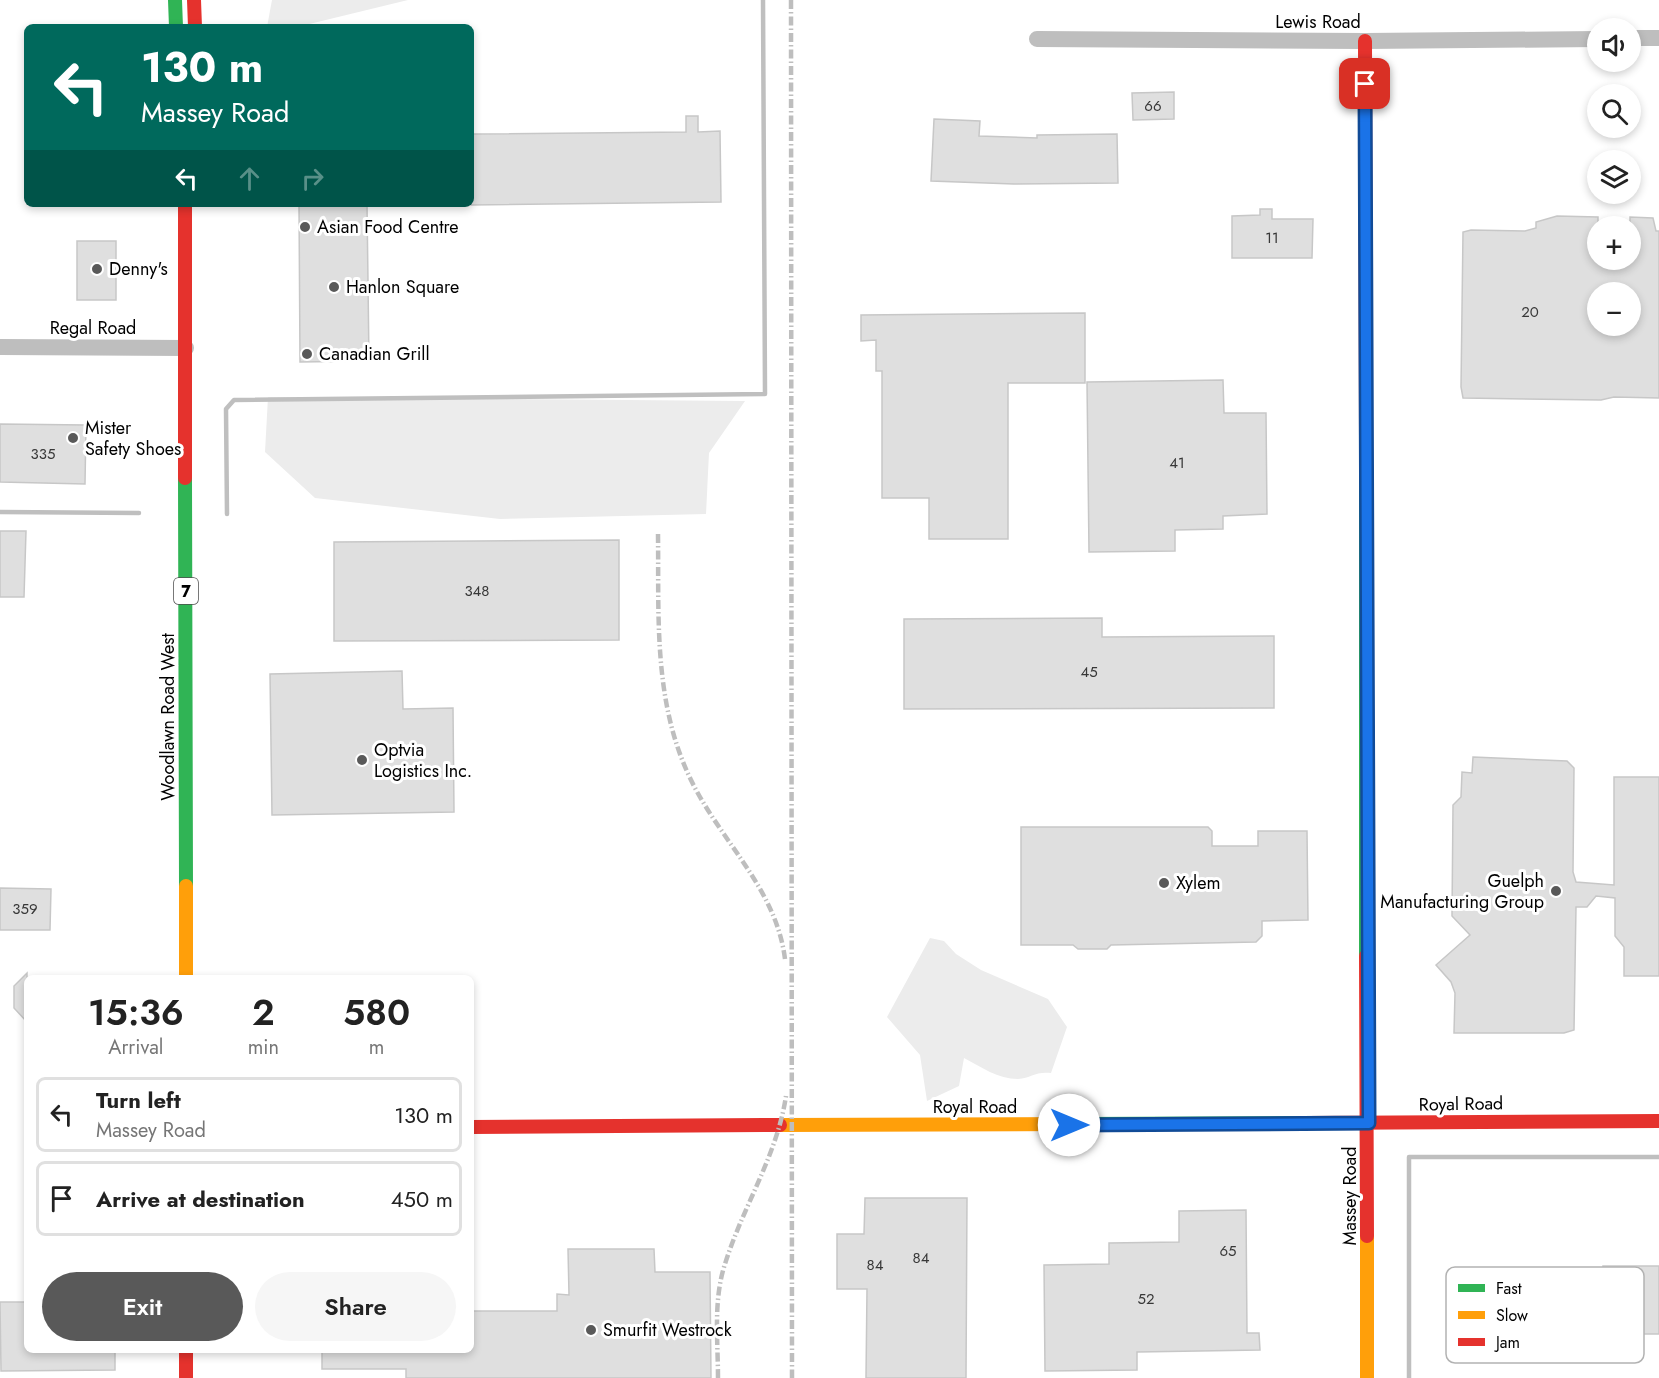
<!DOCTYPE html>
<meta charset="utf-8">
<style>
body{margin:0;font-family:Jost,sans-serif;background:#f6f6f6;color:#222;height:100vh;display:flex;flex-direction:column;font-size:22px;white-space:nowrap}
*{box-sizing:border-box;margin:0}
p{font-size:20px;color:#767676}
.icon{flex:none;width:33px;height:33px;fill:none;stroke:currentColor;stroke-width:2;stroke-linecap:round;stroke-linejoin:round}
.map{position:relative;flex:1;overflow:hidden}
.side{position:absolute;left:24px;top:975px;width:450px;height:378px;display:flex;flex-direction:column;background:#fff;border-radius:9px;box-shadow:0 3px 9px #0003}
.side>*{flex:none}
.hud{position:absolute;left:24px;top:24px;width:450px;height:183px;border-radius:9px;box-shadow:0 3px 9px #0003;background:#00695c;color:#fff;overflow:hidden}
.tools{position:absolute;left:1587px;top:18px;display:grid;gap:12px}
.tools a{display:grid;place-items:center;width:54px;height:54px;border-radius:50%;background:#fff;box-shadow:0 3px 9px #0003;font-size:30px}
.pin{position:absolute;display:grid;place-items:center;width:51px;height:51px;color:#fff;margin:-26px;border-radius:12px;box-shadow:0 3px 9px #0006}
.me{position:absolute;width:66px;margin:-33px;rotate:90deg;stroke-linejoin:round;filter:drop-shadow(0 0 4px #0008)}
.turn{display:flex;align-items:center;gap:21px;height:126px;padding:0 18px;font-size:27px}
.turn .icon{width:78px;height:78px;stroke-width:2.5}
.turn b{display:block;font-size:42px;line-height:51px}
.lanes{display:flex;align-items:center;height:57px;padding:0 18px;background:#0003;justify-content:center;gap:30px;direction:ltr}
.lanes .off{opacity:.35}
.eta{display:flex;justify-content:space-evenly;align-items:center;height:102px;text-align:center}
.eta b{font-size:36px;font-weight:600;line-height:42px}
.cta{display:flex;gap:12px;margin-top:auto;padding:12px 18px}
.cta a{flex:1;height:69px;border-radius:36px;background:#595959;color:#fff;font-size:24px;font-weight:600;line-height:69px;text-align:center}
.cta a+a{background:#f6f6f6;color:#222}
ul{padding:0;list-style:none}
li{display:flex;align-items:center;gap:18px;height:75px;margin:0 12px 9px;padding:0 6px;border:3px solid #e0e0e0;border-radius:9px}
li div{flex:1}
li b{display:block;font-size:22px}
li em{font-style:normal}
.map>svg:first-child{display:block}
</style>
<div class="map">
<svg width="1659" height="1378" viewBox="0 0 1659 1378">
<rect width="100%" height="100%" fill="#fff"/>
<g fill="#ececec">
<path d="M272,0H408L297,27H267Z"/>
<path d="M268,397L745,401L709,453L706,514L500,519L315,498L265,452Z"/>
<path d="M930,938L944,941L956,954L981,970L1048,999L1067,1027L1051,1073C1036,1071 1031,1078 1018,1079C998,1079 981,1067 964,1058L959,1086L927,1101L920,1055L887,1017Z"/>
</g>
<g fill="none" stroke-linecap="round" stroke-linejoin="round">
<g stroke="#bfbfbf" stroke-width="4.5">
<path d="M0,512L139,513"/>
<path d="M227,514L226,409L234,400L765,394L763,0"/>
<path d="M1409,1378V1157H1659"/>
</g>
</g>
<g fill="#dfdfdf" stroke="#c7c7c7" stroke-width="1.5" fill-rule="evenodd">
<path d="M1174,92V119L1133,120L1132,93Z"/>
<path d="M686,116H698V132L720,131L721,202L471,205V134L686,132Z"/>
<path d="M934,119L980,121L979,136L1037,138V135L1117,134L1118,183L1014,184L931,181Z"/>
<path d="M299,204H367L369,361L300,362Z"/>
<path d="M1260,209H1272V219H1313L1312,258H1232V216L1260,215Z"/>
<path d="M1557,216L1598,217V260H1630V217L1653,218L1656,231H1659V398L1614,397L1601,400L1463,398L1461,387L1463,232L1471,230L1525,231L1536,228V222ZM1598,292H1630V326H1598Z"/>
<rect x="77" y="241" width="39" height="59"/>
<path d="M1085,313V383H1008V539H929V498H882V371H876V340L861,341V315Z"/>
<path d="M1223,380L1224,413H1266L1267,514L1223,516V529L1175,530V551L1089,552L1087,382Z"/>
<path d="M0,424L86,425L85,484L0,482Z"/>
<path d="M0,531H26L24,597H0Z"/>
<path d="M619,540V640L334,641V542Z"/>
<path d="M1102,618V637L1274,636V708L904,709V619Z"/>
<path d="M402,671L403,709L453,708L454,812L272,815L270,674Z"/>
<path d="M1473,757L1567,761L1574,768L1573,872L1576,882L1614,885V777H1659V976H1624V947L1615,936V898L1596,896L1587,907H1576L1574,1030L1564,1033H1454L1455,993L1451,982L1436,965L1470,935L1452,916L1453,805L1461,797L1462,772L1472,773Z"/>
<path d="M1021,827H1208L1212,831V846H1258V831H1307L1308,920L1262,921V936L1256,942L1111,945L1107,949H1078L1073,945H1021Z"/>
<path d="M0,888L51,889L50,930H0Z"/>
<path d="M27,973V1022L14,1008V986Z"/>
<path d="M865,1198H967L966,1378H866L867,1289H837V1234H864Z"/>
<path d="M1246,1210L1247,1333H1259L1260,1350L1137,1352V1370L1045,1371L1044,1265L1109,1264V1243L1179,1242V1211Z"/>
<path d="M568,1249H654L655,1272H710L711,1378H406V1369H322V1350H471V1311H557V1294L569,1295Z"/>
<path d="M1603,1266H1659V1334H1604Z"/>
<path d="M0,1302H27V1350H115V1370L1,1371Z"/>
</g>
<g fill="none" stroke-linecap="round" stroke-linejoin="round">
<g stroke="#bebebe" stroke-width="16">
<path d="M1630,38H1659"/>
<path d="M1037,39L1365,41L1598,39"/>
<path d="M0,347L186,348"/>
</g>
<g stroke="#30b455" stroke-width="14">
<path d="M175,0L176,27"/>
<path d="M1366,435V956"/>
<path d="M185,478L186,886"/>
<path d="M1078,1124L1307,1123"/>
</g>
<g stroke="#ff9f0a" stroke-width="14">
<path d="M186,886V978"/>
<path d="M780,1125L1078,1124"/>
<path d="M1367,1236V1378"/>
</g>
<g stroke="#e5322d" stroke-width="14">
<path d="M194,0L195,27"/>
<path d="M1365,41L1366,435"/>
<path d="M185,204V478"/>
<path d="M1366,956L1367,1236"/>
<path d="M1307,1123L1659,1121"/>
<path d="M471,1127L780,1125"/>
<path d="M186,1350V1378"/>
</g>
<g stroke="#bebebe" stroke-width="4.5" stroke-dasharray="9 3 1.5 3" stroke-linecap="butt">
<path d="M791,0L792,1378"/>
<path d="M658,534C659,617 653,702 691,780C721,842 776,888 785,959"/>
<path d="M718,1378C718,1341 713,1300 725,1264C743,1206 777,1156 786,1096"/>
</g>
</g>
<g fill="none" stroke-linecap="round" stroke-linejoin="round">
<defs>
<path id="route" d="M1069,1125L1369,1123L1365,84"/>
</defs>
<use href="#route" stroke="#114b97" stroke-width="15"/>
<use href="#route" stroke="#1a73e8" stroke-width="10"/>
</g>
<g fill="#595959" stroke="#fff" stroke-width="2">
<circle cx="305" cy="227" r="6"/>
<circle cx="97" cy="269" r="6"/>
<circle cx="334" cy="287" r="6"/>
<circle cx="307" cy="354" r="6"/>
<circle cx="73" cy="438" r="6"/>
<circle cx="362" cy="760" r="6"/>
<circle cx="1164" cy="883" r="6"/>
<circle cx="1556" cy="891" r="6"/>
<circle cx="591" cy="1330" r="6"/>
</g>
<g text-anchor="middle" stroke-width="6" stroke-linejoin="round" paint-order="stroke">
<g font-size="15" fill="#383838">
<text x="1153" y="111">66</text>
<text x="1272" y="243">11</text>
<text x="1530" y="317">20</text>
<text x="43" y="459">335</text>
<text x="1177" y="468">41</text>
<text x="477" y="596">348</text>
<text x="1089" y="677">45</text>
<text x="25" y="914">359</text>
<text x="1228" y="1256">65</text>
<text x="921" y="1263">84</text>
<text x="875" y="1270">84</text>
<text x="1146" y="1304">52</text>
</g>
<rect fill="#fff" stroke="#4c4c4c" stroke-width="1.5" x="174" y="578" width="24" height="26" rx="4.5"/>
<g font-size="16" font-weight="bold" fill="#000">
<text x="186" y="597">7</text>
</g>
<g font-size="18" fill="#000" stroke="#fff">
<text x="1318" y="28">Lewis Road</text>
<text x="93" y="334">Regal Road</text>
<text transform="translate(168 717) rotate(-90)" y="6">Woodlawn Road West</text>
<text transform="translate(1461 1104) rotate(-1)" y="6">Royal Road</text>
<text x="975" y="1113">Royal Road</text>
<text transform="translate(1350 1196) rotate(-90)" y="6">Massey Road</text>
</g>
<g font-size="18" fill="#000" stroke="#fff" text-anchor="start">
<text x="317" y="233">Asian Food Centre</text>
<text x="109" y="275">Denny's</text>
<text x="346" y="293">Hanlon Square</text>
<text x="319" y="360">Canadian Grill</text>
<text x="85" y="434">Mister<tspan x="85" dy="21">Safety Shoes</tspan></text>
<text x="374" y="756">Optvia<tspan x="374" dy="21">Logistics Inc.</tspan></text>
<text x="1544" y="887" text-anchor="end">Guelph<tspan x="1544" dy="21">Manufacturing Group</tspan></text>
<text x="1176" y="889">Xylem</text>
<text x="603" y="1336">Smurfit Westrock</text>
</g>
</g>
<rect x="1446" y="1267" width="198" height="96" rx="9" fill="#fff" stroke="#b2b2b2" stroke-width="1.5"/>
<rect x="1458" y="1284" width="27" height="8" fill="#30b455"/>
<rect x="1458" y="1311" width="27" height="8" fill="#ff9f0a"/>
<rect x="1458" y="1338" width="27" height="8" fill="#e5322d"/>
<g font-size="16" fill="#000">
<text x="1496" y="1294">Fast</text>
<text x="1496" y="1321">Slow</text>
<text x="1496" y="1348">Jam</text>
</g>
</svg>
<div class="tools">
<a><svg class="icon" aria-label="sound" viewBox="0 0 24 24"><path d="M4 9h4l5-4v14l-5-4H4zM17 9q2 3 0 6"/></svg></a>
<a><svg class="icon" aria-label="search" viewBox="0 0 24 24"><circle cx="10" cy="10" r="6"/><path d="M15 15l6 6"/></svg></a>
<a><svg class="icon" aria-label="layers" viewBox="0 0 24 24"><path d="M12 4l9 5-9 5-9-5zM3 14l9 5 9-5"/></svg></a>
<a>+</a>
<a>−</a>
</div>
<div class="pin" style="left:1365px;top:84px;background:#d93025"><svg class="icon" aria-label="arrive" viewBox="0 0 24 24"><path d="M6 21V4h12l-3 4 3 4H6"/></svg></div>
<svg class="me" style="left:1069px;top:1125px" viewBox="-20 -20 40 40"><circle r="19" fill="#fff"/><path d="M0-13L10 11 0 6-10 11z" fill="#1a73e8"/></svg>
<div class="hud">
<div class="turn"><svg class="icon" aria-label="left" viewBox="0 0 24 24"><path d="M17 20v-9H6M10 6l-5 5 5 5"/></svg><div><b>130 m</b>Massey Road</div></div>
<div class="lanes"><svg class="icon" aria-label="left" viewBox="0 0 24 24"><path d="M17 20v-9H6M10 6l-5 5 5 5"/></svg><svg class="icon off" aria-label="ahead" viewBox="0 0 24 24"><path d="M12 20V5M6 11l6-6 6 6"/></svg><svg class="icon off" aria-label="right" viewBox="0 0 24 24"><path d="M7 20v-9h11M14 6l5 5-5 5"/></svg></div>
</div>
<section class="side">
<div class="eta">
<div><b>15:36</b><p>Arrival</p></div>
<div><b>2</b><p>min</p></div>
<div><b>580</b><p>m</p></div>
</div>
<ul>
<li><svg class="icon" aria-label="left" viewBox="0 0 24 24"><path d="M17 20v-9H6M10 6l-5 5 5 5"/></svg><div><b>Turn left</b><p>Massey Road</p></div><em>130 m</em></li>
<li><svg class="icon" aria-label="arrive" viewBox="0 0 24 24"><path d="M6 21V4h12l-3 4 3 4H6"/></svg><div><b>Arrive at destination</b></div><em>450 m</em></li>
</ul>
<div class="cta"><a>Exit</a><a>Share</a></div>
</section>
</div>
